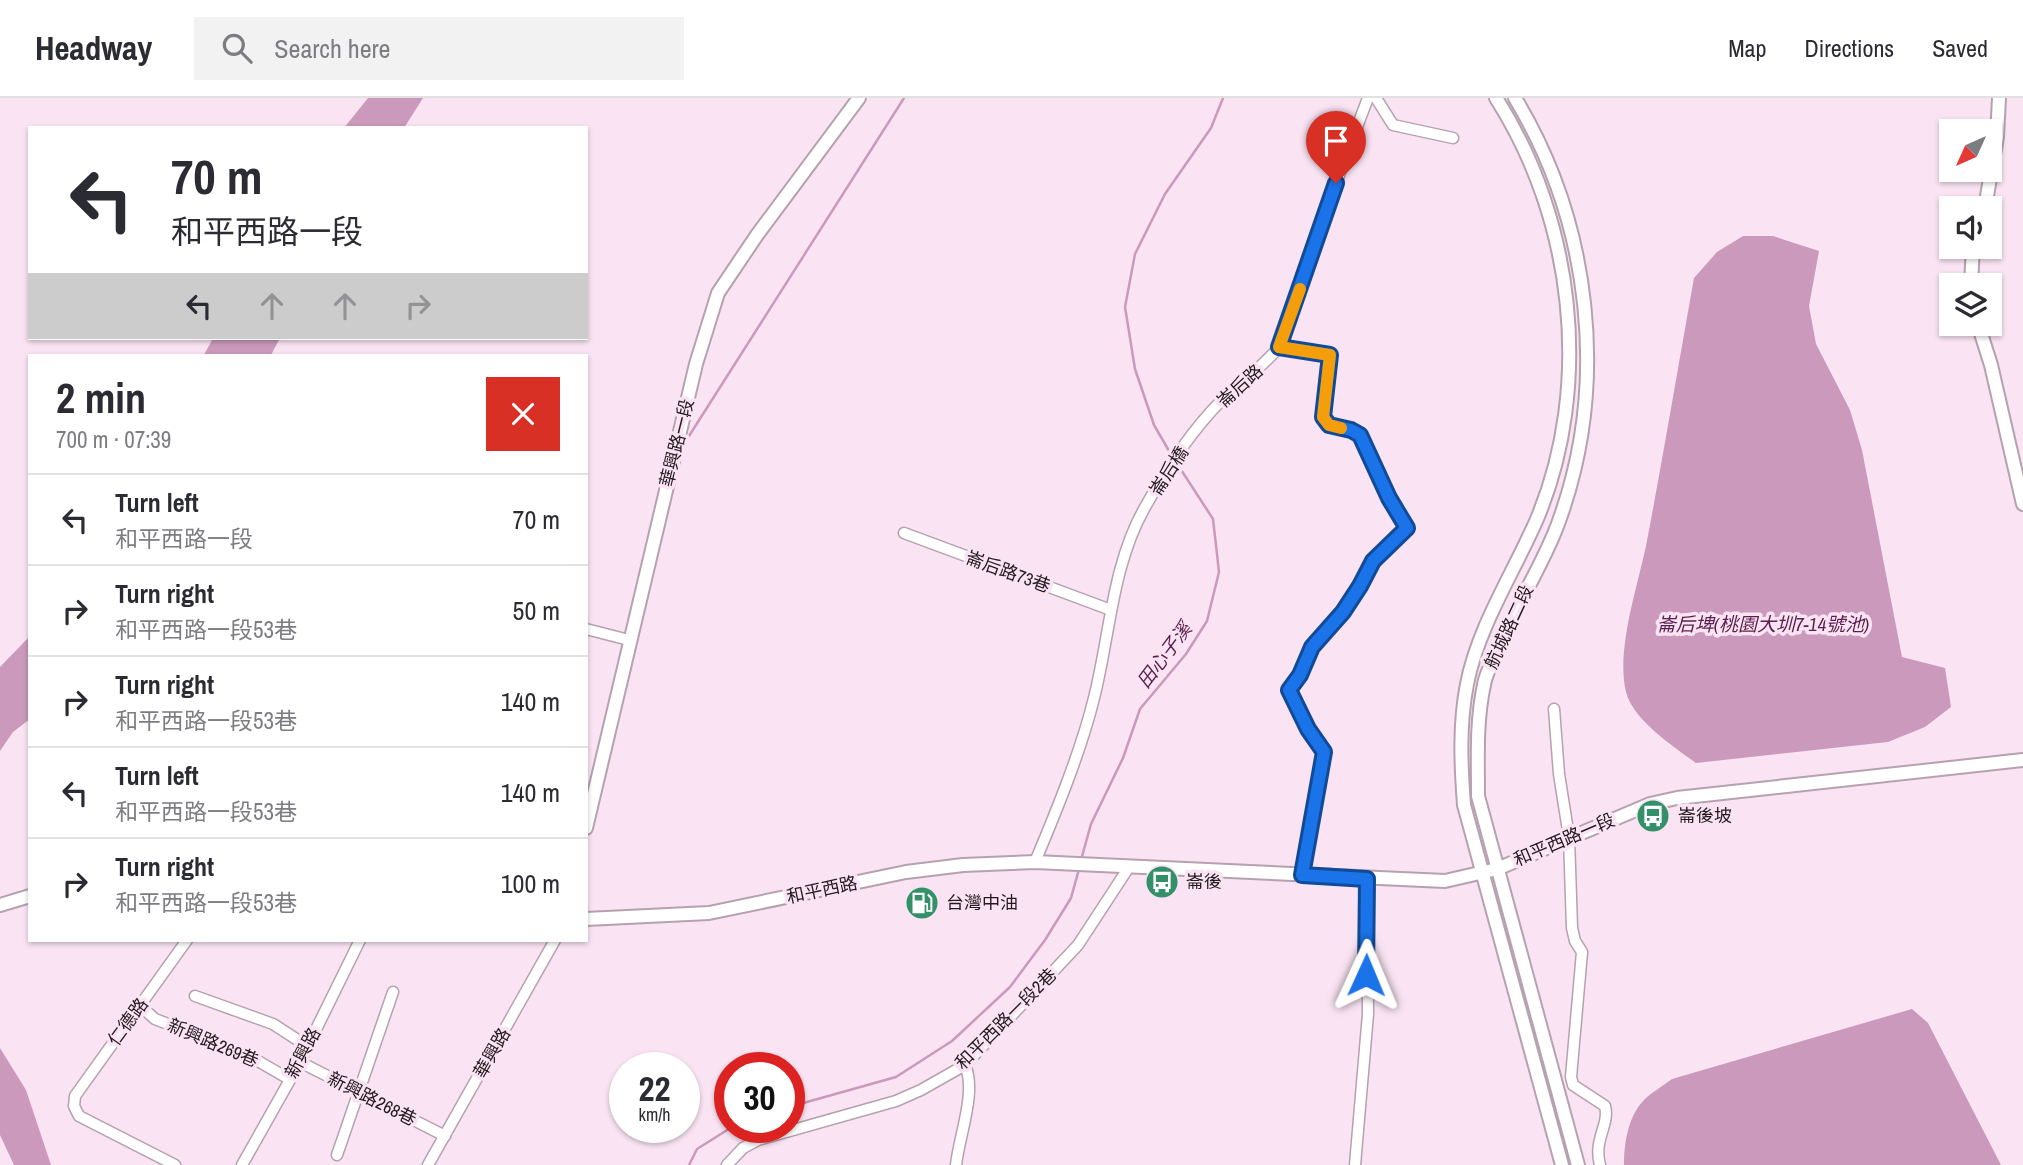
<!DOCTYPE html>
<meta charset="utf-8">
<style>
body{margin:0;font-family:"Archivo Narrow","Noto Sans TC",sans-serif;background:#f2f2f3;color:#2b2b33;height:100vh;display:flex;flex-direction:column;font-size:26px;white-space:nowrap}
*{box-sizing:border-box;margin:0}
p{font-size:23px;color:#7c7c81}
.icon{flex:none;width:38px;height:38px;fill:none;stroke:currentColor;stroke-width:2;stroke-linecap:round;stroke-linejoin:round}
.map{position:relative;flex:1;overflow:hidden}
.sheet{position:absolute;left:28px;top:256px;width:560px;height:588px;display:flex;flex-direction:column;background:#fff;border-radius:0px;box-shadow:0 2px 5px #0004}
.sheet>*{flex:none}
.hud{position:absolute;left:28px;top:28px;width:560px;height:214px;border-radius:0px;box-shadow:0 2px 5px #0004;background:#fff;color:#2b2b33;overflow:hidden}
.needle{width:46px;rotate:225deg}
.fabs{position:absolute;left:1939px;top:21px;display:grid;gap:14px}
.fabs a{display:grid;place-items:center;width:63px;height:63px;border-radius:0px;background:#fff;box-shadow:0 2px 5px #0004;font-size:35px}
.speed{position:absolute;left:609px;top:954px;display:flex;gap:14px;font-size:35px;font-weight:700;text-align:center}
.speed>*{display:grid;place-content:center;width:91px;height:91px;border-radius:50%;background:#fff;box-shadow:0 2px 5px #0004;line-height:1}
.speed small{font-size:18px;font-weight:400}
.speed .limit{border:10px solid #d22;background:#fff;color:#111}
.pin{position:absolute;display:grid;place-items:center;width:60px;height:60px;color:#fff;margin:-72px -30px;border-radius:50% 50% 50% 0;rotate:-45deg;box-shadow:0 0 7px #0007}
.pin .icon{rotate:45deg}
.me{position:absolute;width:77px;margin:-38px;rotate:1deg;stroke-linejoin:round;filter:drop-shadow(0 0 5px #0008)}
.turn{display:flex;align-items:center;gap:24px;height:147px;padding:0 28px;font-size:32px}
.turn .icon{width:91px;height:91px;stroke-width:2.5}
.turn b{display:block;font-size:49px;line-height:60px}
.lanes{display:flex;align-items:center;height:66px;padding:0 28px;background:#0003;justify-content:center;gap:35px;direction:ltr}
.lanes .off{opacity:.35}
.round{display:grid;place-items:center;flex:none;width:74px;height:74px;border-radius:0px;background:#f2f2f3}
.headline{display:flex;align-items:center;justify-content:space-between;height:119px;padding:0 28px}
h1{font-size:42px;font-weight:700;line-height:52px}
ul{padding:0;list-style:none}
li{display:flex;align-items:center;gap:21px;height:91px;padding:0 28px;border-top:2px solid #e1e1e2}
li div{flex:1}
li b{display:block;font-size:26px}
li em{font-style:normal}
header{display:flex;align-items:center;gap:42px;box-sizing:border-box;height:98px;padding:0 35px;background:#fff;border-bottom:2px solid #e1e1e2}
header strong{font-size:33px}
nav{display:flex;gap:38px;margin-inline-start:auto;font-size:24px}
.search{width:490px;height:63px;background:#f2f2f3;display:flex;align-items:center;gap:18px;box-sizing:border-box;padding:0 24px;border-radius:0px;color:#7c7c81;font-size:26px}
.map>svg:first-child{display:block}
</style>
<header>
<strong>Headway</strong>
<div class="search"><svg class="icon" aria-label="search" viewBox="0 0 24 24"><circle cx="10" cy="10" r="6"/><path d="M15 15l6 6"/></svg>Search here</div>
<nav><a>Map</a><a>Directions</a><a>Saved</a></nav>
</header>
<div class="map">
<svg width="2023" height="1067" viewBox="0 0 2023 1067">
<rect width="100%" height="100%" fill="#fae4f3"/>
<g fill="#ca99bb">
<path d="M368,0H423L404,30H344Z"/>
<path d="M1743,138H1773L1819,153L1809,208L1816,246L1850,312L1862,352L1902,559L1945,570L1951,609L1925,629L1888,644L1696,665C1674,649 1633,622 1626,594C1616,553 1637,490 1646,448C1663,359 1678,269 1694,180L1717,154Z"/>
<path d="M213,240H280L271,257H204Z"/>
<path d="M30,538V621L13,634L0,653V569Z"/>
<path d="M1912,911L1928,925L2001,1067H1624C1624,1046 1628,1018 1644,1002C1652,994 1663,988 1672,981Z"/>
<path d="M0,950L26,992L51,1067H14L0,1037Z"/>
</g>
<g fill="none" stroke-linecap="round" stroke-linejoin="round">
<g stroke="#ca99bb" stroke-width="2.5">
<path d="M689,338L904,0"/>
<path d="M1172,358L1154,327L1135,271L1125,209L1135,156L1165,96L1211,30L1223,0"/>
<path d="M1081,762L1091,726L1123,660L1140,611L1186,556L1207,523L1219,474L1213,421L1176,364"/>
<path d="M789,1009L896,979L952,943L1010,889L1045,842L1071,800L1079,771"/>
<path d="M689,1067L697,1051L732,1029"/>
</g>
<defs>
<g id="minor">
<path d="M1376,0L1393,27L1453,40"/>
<path d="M1279,249L1330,257L1323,319L1329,327L1351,332L1360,337L1389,399L1407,430L1373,463L1360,488L1343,514L1312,549L1300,577L1289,592L1308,631L1324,654L1302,777"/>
<path d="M904,435L1111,512"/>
<path d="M586,531L629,542"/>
<path d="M1554,611L1559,676L1569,739L1572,830L1575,843L1582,854L1571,979L1573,987L1605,1008C1610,1027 1593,1041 1600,1067"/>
<path d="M1035,764C1056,714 1081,653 1094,600C1110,537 1112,468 1144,411C1164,375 1192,332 1221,303C1240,284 1262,270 1279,249L1344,63L1368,0"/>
<path d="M195,898L273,926L307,948"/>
<path d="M139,907L155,921L246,956L289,981"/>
<path d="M300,964L445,1038"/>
<path d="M337,1057L393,894"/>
<path d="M175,1067L79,1018L74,1008L75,998L187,842"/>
<path d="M242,1067L300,964L360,842"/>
<path d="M428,1067L555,842"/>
<path d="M727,1067L743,1050L758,1042L896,1003L921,992L965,967L1078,847L1129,769"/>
<path d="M956,1067C959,1038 977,994 965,967"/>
<path d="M1355,1067L1368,916L1367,781"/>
</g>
<g id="tertiary">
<path d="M1496,0C1574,122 1593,287 1537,421C1514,474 1478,529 1467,586C1459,627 1461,667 1464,707L1562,1067"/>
<path d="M1515,0C1591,126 1609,285 1559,423C1542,471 1511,514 1493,562C1490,570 1485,578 1484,587C1476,623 1478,661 1478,698L1578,1067"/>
<path d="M1985,110L1997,39L1999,0"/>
<path d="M1971,187L1973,149"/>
<path d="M1978,226L1991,267L2023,406"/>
<path d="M586,730L696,266L718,195L757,137L859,0"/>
<path d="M0,807L30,798"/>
<path d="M586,821L709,815L906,774L963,767L1035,764L1445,783L1497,771L1650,706L1677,700L2023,662"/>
</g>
</defs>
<use href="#minor" stroke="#b6a1af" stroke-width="13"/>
<use href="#tertiary" stroke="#b6a1af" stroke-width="16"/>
<use href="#minor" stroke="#fff" stroke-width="10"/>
<use href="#tertiary" stroke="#fff" stroke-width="12"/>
</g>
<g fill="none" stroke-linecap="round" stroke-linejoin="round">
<defs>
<path id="route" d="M1336,85L1279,249L1330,257L1323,319L1329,327L1351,332L1360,337L1389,400L1407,430L1373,463L1360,488L1343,514L1312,549L1300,577L1289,592L1308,631L1324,654L1302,777L1367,781L1366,877"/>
</defs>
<use href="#route" stroke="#114b97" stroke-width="18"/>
<use href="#route" stroke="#1a73e8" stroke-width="12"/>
<path stroke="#f59e0b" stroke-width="12" d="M1300,191L1279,249L1330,257L1323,319L1329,327L1341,330"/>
</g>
<defs>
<symbol id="bus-disc" viewBox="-11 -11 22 22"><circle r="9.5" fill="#33916a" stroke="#fae4f3"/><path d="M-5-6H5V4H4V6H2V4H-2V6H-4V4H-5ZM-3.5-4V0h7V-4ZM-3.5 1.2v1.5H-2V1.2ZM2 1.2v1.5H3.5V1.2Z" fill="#fff"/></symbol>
<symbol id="fuel-disc" viewBox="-11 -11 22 22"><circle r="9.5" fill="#33916a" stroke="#fae4f3"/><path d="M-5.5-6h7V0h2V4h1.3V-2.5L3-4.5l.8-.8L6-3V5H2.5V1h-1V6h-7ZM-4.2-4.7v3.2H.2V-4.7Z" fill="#fff"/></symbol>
</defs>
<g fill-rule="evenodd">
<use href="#bus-disc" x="1634" y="699" width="38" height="38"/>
<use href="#bus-disc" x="1143" y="765" width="38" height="38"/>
<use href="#fuel-disc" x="903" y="786" width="38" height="38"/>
</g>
<g text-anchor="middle" stroke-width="7" stroke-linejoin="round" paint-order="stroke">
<g font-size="18" fill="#231b20" stroke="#fae4f3">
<text transform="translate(1240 288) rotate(-42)" y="6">崙后路</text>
<text transform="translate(677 345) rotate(-76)" y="6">華興路一段</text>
<text transform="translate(1169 373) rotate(-57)" y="6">崙后橋</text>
<text transform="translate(1008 474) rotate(20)" y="6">崙后路73巷</text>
<text transform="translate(1509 529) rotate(-65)" y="6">航城路二段</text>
<text transform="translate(1564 742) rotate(-23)" y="6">和平西路一段</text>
<text transform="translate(822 792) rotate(-12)" y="6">和平西路</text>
<text transform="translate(1006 921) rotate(-45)" y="6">和平西路一段2巷</text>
<text transform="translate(128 924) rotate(-54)" y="6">仁德路</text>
<text transform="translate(213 945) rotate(23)" y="6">新興路269巷</text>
<text transform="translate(303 955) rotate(-62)" y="6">新興路</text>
<text transform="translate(492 955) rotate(-60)" y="6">華興路</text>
<text transform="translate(372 1001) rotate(27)" y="6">新興路268巷</text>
</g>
<g font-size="18" fill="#231b20" stroke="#fae4f3" text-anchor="start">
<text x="1678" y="724">崙後坡</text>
<text x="1186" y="790">崙後</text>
<text x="946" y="811">台灣中油</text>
</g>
<g font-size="19" font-style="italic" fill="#5a1f4c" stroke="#fae4f3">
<text x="1763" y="533">崙后埤(桃園大圳7-14號池)</text>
<text transform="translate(1164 557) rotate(-53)" y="7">田心子溪</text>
</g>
</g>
</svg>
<div class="fabs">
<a><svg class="needle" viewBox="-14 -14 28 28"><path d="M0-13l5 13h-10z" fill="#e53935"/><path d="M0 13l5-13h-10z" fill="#7c7c81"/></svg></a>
<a><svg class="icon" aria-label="sound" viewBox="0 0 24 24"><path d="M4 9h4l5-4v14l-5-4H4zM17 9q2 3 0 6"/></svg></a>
<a><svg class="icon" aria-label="layers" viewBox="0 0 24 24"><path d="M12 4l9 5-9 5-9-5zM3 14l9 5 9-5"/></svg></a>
</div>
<div class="speed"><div>22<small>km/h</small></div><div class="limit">30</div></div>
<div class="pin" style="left:1336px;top:85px;background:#d93025"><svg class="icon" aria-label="arrive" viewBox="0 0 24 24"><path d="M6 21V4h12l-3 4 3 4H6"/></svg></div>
<svg class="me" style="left:1366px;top:877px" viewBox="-20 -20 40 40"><path d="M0-17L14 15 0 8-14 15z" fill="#1a73e8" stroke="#fff" stroke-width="4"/></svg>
<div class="hud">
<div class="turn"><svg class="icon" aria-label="left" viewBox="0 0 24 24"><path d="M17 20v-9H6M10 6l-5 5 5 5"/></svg><div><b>70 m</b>和平西路一段</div></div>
<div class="lanes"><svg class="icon" aria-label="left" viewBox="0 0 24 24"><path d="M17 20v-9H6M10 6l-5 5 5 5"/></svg><svg class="icon off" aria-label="ahead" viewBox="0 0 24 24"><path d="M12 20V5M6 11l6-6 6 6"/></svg><svg class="icon off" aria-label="ahead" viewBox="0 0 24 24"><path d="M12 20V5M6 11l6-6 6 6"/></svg><svg class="icon off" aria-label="right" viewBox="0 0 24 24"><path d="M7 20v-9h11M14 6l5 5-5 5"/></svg></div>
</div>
<section class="sheet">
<div class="headline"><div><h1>2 min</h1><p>700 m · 07:39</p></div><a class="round" style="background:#d93025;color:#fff"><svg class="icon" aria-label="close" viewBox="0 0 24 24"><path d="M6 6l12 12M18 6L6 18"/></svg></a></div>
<ul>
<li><svg class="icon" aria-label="left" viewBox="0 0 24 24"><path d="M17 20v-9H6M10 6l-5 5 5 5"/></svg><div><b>Turn left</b><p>和平西路一段</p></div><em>70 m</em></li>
<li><svg class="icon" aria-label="right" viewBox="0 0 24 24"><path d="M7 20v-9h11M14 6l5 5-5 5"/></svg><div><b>Turn right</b><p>和平西路一段53巷</p></div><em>50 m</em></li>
<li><svg class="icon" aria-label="right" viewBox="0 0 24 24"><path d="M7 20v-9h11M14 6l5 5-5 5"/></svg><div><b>Turn right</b><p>和平西路一段53巷</p></div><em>140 m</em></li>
<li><svg class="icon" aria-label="left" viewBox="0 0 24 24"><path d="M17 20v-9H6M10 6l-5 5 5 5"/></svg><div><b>Turn left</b><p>和平西路一段53巷</p></div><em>140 m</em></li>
<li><svg class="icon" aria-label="right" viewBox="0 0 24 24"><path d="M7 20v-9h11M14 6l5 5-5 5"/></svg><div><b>Turn right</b><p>和平西路一段53巷</p></div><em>100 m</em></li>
</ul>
</section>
</div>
